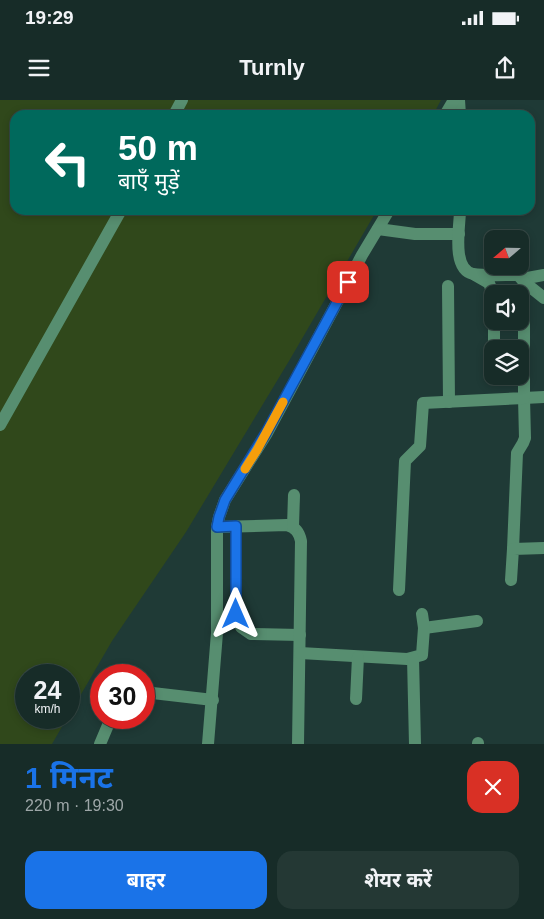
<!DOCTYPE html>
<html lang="hi">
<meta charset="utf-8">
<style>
body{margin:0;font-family:Arial,"Noto Sans Devanagari",sans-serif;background:#243834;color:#f1f3f6;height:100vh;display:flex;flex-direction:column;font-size:19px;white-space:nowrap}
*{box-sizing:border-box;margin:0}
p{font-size:16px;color:#9ea7a8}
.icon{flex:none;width:28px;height:28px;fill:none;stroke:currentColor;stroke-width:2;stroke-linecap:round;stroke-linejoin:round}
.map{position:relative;height:644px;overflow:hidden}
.side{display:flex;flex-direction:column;background:#172c28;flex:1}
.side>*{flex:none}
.banner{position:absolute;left:10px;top:10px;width:525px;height:105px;border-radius:15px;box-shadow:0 2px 8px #0003,0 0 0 1px #364845;background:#00695c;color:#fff;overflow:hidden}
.needle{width:32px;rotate:250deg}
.controls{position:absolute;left:484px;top:130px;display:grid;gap:10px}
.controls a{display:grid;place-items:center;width:45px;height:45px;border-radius:10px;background:#172c28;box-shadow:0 2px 8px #0003,0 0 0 1px #364845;font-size:25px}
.speed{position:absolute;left:15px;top:564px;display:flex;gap:10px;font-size:25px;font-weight:700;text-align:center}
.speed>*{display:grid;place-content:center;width:65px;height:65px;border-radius:50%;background:#172c28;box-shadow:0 2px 8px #0003,0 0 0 1px #364845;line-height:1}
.speed small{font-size:12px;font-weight:400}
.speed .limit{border:8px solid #d22;background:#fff;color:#111}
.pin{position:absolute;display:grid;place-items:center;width:42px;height:42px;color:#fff;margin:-21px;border-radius:10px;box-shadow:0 2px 8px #0006}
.me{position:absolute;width:55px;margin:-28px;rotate:0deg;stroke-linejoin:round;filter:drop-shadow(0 0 4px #0008)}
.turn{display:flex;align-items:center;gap:18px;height:105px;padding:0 25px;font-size:22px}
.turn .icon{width:65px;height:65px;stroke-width:2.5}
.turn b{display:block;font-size:35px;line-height:42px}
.round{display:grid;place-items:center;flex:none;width:52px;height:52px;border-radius:15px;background:#243834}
.summary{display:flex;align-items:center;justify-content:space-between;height:85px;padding:0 25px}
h1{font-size:30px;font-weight:700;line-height:38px;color:#1a73e8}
.primary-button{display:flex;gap:10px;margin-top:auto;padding:10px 25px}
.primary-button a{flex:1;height:58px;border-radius:15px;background:#1a73e8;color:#fff;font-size:20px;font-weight:700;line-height:58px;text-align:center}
.primary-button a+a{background:#243834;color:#f1f3f6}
.status{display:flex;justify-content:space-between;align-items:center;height:35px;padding:0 25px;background:#172c28;direction:ltr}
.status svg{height:14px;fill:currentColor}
header{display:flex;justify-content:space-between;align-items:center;height:65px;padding:0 25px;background:#172c28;font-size:22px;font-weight:700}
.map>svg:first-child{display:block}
</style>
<div class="status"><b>19:29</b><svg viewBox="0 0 49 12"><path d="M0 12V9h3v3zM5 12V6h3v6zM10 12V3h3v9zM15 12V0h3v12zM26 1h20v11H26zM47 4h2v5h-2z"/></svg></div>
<header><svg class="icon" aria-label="menu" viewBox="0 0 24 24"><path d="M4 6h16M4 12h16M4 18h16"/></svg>Turnly<svg class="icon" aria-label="share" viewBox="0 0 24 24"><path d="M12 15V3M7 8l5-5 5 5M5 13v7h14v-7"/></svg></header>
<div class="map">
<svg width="544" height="644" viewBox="0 0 544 644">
<rect width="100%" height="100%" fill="#1f3a36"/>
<path fill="#30481b" d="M0,0H441L433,15H15V110H377L289,261L186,432L112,541L69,615V575H26V618H67L52,644H0Z"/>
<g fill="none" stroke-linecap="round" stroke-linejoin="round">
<g stroke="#578e70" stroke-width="12">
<path d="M459,0L460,15"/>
<path d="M174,15L182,0"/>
<path d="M445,15L454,0"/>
<path d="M378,129L415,134H459"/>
<path d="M475,175L489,183L493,194"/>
<path d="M522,179L544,175"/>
<path d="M524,182L544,198"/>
<path d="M448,186L449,302"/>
<path d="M494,221V249"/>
<path d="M0,325L121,110"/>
<path d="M236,426V514L241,527L251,534L300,535"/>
<path d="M217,427L287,425C296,428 299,432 301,441L298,644"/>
<path d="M293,427L294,395"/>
<path d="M513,449L517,353L523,343L525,338L524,298L544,297"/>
<path d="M511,480L513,449L544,448"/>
<path d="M399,490L405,361L420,346L423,303L524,298V182L519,176L516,175C503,175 484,176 473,174C451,169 460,126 460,110"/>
<path d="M424,528L477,521"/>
<path d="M300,553L407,559L422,555L424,528L422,514"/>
<path d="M413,558L415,644"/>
<path d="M144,592L213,600"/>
<path d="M356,599L358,557"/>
<path d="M478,643V644"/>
<path d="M100,644L111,618"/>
<path d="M208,644L217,533V427L219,417L225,400L267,333L341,195L362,155L389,110"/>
</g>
</g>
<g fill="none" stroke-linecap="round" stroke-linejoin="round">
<defs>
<path id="route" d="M236,514V426L217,427L219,417L225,400L266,333L348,182"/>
</defs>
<use href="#route" stroke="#114b97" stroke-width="12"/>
<use href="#route" stroke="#1a73e8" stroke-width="9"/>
<path stroke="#f59e0b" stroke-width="9" d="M245,369L257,350L283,302"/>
</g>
</svg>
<div class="controls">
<a><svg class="needle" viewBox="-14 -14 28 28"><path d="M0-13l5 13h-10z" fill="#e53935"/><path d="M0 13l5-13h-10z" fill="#9ea7a8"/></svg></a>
<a><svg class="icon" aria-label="sound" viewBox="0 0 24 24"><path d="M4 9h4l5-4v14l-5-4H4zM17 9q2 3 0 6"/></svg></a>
<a><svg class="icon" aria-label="layers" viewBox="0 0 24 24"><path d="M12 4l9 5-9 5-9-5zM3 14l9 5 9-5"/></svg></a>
</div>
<div class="speed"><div>24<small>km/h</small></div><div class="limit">30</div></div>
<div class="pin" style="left:348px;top:182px;background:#d93025"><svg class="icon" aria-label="arrive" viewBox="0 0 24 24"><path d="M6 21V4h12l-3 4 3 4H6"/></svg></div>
<svg class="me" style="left:236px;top:514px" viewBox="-20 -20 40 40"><path d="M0-17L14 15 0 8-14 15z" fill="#1a73e8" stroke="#fff" stroke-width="4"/></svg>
<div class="banner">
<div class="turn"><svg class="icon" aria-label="left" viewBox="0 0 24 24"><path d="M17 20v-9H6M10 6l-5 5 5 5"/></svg><div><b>50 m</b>बाएँ मुड़ें</div></div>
</div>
</div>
<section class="side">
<div class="summary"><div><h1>1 मिनट</h1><p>220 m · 19:30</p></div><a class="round" style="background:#d93025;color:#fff"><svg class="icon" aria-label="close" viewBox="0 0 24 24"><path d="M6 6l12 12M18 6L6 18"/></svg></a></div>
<div class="primary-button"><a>बाहर</a><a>शेयर करें</a></div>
</section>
